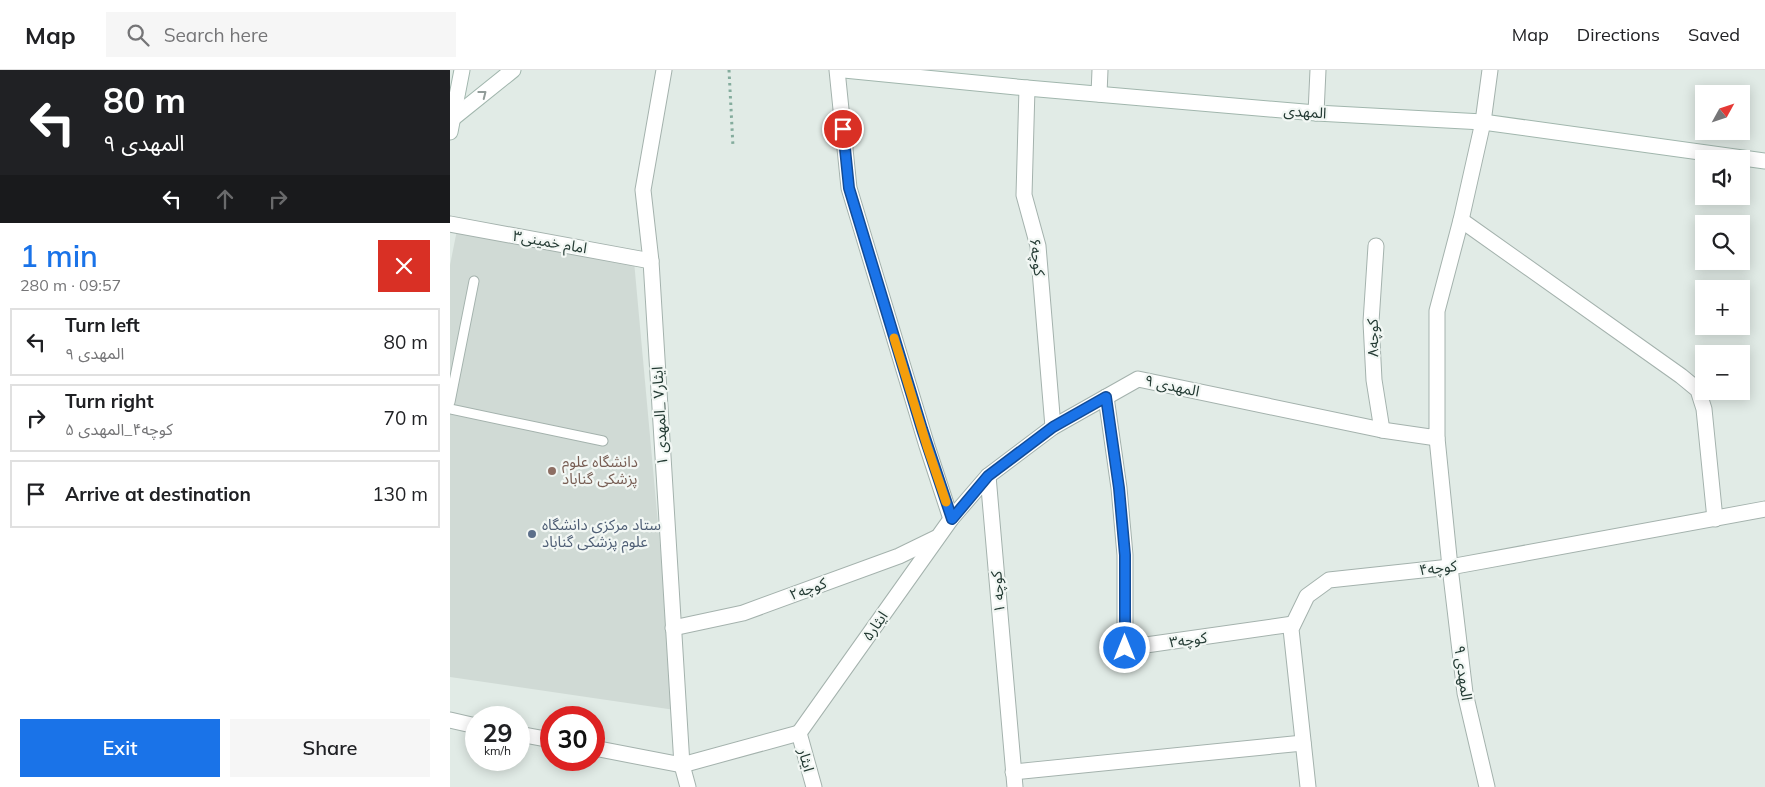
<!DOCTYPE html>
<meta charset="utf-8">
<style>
body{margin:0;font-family:Mulish,"Noto Sans Arabic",sans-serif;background:#f6f6f6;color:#202124;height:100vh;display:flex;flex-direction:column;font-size:19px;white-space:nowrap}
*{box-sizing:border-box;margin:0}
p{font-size:16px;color:#757577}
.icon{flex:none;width:28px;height:28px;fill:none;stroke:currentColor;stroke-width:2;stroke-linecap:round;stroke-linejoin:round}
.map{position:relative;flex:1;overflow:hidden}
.side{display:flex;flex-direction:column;background:#fff;width:450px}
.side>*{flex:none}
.top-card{background:#202124;color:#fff;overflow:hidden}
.needle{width:32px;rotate:50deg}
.fabs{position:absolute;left:1245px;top:15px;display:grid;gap:10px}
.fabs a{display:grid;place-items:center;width:55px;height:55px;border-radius:0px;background:#fff;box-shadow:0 2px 12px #0003;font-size:25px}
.speed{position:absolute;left:15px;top:636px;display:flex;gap:10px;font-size:25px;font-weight:700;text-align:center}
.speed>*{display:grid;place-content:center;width:65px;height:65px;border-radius:50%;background:#fff;box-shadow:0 2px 12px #0003;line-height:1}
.speed small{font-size:12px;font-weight:400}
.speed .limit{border:8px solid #d22;background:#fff;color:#111}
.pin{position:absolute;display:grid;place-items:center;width:42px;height:42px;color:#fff;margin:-21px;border:2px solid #fff;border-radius:50%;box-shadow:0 1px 5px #0007}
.me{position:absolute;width:55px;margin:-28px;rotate:0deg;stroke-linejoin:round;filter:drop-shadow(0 0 4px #0008)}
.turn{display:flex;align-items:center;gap:18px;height:105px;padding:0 20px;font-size:22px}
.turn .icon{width:65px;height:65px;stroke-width:2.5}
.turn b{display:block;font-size:35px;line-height:42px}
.lanes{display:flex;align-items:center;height:48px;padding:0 20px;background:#0003;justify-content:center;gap:25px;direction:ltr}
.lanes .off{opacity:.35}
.round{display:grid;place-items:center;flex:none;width:52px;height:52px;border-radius:0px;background:#f6f6f6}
.overview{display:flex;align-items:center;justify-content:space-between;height:85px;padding:0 20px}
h1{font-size:30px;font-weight:600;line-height:38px;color:#1a73e8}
.primary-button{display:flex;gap:10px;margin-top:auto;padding:10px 20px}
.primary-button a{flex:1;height:58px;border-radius:0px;background:#1a73e8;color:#fff;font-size:20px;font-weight:600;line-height:58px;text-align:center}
.primary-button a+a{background:#f6f6f6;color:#202124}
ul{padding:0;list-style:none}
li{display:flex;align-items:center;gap:15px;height:68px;margin:0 10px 8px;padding:0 10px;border:2px solid #e0e0e0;border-radius:0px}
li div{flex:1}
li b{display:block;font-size:19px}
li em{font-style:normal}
header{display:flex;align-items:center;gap:30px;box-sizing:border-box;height:70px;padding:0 25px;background:#fff;border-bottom:1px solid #e0e0e0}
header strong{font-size:24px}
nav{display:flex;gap:28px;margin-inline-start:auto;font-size:18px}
.search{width:350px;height:45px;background:#f6f6f6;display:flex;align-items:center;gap:12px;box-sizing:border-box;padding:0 18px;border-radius:0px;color:#757577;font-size:19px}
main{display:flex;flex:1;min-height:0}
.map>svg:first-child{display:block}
</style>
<header>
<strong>Map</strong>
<div class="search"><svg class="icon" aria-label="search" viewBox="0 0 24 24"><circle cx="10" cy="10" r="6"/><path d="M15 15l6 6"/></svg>Search here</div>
<nav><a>Map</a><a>Directions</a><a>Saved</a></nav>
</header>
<main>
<section class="side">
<div class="top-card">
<div class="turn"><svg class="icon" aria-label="left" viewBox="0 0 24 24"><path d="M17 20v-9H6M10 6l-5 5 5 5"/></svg><div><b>80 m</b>المهدی ۹</div></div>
<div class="lanes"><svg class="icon" aria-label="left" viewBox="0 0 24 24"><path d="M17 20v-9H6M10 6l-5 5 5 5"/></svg><svg class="icon off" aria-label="ahead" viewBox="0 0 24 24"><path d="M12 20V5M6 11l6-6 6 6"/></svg><svg class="icon off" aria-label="right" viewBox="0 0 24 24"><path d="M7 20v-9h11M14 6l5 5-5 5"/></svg></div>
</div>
<div class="overview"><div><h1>1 min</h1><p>280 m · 09:57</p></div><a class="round" style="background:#d93025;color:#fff"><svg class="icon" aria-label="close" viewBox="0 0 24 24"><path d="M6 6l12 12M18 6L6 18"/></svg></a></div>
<ul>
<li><svg class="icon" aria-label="left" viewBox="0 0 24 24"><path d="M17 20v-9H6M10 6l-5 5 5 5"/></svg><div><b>Turn left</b><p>المهدی ۹</p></div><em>80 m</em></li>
<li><svg class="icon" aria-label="right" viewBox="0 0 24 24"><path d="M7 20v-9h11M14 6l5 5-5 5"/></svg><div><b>Turn right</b><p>کوچه۴_المهدی ۵</p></div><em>70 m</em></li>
<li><svg class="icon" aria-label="arrive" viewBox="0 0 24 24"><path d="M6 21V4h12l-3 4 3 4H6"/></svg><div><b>Arrive at destination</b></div><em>130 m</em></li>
</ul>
<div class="primary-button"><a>Exit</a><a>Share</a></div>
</section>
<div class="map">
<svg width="1315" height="717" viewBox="0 0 1315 717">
<rect width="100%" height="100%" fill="#e1ebe6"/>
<path fill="#d0dad5" d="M7,160L184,191L225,640L0,607V195Z"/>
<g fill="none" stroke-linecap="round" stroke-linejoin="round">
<defs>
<g id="service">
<path d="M0,332L24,211"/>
<path d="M0,339L153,371"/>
</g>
<g id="minor">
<path d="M214,0L193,120L201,191L232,695L238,717"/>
<path d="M387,0L399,118L477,376L501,449"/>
<path d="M577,18L574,125L588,176L603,357"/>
<path d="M649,24L650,0"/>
<path d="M866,43L868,0"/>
<path d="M1011,150L1231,306L1248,320L1254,339L1265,449"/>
<path d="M0,154L201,191"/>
<path d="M926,176L921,252L924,310L932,360"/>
<path d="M656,327L669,418L675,485V578L843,554"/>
<path d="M987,368L1000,497L1015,623L1037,717"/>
<path d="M538,406L565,717"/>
<path d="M223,558L293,543L449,486L486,468"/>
<path d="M0,650L26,656"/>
<path d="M349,663L501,449L538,406L603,357L688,309L932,360L987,368V241L1011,150L1033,52L1040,0"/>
<path d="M349,663L364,717"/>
<path d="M69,664L101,670"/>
<path d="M144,678L232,695L349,663"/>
<path d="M563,702L853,673"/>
<path d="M858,717L841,559L857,526L879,510L1000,497L1315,439"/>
</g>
<g id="secondary">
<path d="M394,0L577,18L866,43L1033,52L1315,91"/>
<path d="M2,49L63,0"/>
<path d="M0,62L12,0"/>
</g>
</defs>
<use href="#service" stroke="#a4b2ad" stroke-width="11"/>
<use href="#minor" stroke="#a4b2ad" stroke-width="17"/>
<use href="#secondary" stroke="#a1b6ad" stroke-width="17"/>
<path stroke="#84ac9d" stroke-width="3" stroke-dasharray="2.5 4" stroke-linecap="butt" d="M279,0L283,77"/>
<use href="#service" stroke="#fff" stroke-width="9"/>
<use href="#minor" stroke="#fff" stroke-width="15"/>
<use href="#secondary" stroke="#fff" stroke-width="15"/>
</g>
<defs><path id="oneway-chevron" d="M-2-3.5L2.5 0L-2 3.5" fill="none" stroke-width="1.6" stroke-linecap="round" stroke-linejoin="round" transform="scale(1.25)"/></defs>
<use stroke="#919c99" href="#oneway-chevron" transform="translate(33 24) rotate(-38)"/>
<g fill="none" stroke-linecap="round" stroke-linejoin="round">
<defs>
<path id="route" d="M393,59L399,118L472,359L502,449L538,406L603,357L656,327L669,418L675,485V578"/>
</defs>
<use href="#route" stroke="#114b97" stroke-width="12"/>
<use href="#route" stroke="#1a73e8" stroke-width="9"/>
<path stroke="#f59e0b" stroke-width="9" d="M444,268L477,376L496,432"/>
</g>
<circle fill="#8d6e63" stroke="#f2f7f4" stroke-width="2" cx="102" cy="401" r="5"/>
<circle fill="#5c6f8a" stroke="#f2f7f4" stroke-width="2" cx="82" cy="464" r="5"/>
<g text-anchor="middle" stroke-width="4.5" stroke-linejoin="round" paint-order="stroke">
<g font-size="15" fill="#233a33" stroke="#f2f7f4">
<text transform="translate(855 42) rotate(4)" y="5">المهدی</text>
<text transform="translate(100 172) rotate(10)" y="5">امام خمینی۳</text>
<text transform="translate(587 187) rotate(82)" y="5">کوچه۶</text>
<text transform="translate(923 268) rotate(-91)" y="5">کوچه۸</text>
<text transform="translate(722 316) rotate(12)" y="5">المهدی ۹</text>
<text transform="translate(210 346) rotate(-93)" y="5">ایثار۷ _المهدی ۱</text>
<text transform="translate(988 498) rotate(-7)" y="5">کوچه۴</text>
<text transform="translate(358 519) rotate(-20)" y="5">کوچه۲</text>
<text transform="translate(548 522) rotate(-95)" y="5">کوچه ۱</text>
<text transform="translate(425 556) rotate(-55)" y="5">ایثار۵</text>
<text transform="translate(738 570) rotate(-8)" y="5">کوچه۳</text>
<text transform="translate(1013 603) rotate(82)" y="5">المهدی ۹</text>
<text transform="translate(356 690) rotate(75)" y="5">ایثار</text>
</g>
<g font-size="15" fill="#785e54" stroke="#f2f7f4" text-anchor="start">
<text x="112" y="397">دانشگاه علوم<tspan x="112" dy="17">پزشکی گناباد</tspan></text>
</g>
<g font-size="15" fill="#4e5e75" stroke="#f2f7f4" text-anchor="start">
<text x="92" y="460">ستاد مرکزی دانشگاه<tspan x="92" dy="17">علوم پزشکی گناباد</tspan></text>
</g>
</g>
</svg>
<div class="fabs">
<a><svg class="needle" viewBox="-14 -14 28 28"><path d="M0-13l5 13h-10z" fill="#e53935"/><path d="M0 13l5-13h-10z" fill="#757577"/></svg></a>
<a><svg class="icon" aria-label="sound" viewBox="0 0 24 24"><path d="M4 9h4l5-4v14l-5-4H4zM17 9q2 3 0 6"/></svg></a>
<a><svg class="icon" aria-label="search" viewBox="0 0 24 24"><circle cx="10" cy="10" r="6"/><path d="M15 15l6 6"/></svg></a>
<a>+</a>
<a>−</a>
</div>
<div class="speed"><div>29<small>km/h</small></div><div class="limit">30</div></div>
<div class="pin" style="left:393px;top:59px;background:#d93025"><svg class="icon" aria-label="arrive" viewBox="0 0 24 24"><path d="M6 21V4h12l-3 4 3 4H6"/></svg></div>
<svg class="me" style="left:675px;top:578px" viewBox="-20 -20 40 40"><circle r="17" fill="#1a73e8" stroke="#fff" stroke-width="3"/><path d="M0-11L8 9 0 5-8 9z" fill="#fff"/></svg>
</div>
</main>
